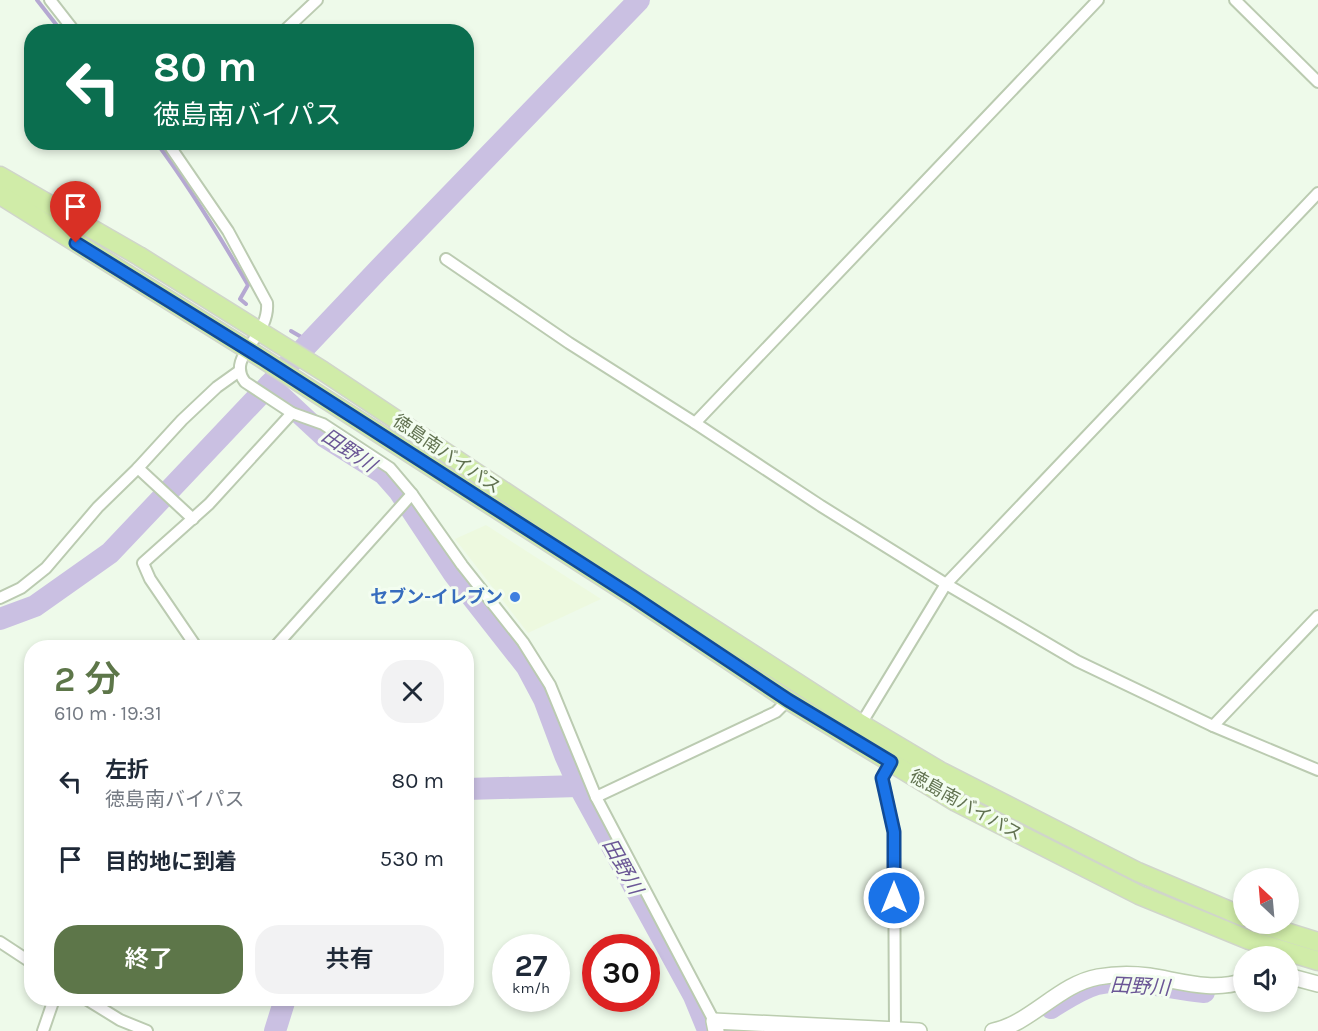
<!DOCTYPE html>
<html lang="ja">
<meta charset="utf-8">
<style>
body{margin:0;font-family:Karla,"Noto Sans JP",sans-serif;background:#f2f2f3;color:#1f2937;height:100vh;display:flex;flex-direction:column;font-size:22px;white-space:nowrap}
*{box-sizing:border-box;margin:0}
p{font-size:20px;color:#747a83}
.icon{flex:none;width:33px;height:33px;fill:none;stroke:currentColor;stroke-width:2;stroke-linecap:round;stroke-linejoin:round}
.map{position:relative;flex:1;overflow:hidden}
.sheet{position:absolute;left:24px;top:640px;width:450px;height:366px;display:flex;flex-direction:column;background:#fff;border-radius:24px;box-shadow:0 3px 9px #0003}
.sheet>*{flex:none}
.top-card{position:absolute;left:24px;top:24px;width:450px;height:126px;border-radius:24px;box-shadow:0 3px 9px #0003;background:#0b6e4f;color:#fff;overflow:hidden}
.needle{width:39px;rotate:334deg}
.fabs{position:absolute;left:1233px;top:868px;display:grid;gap:12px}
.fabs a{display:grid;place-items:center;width:66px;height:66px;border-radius:50%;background:#fff;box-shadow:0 3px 9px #0003;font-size:30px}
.speed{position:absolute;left:492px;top:934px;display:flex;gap:12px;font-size:30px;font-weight:700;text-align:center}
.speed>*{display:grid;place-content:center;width:78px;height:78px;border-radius:50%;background:#fff;box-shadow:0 3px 9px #0003;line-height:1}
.speed small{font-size:15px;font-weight:400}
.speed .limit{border:9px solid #d22;background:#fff;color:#111}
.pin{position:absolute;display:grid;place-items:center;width:51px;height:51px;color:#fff;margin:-62px -26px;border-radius:50% 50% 50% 0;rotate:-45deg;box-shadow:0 0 6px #0007}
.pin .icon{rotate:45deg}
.me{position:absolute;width:66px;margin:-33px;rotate:0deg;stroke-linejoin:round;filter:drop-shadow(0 0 4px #0008)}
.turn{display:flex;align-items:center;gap:21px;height:126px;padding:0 30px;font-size:27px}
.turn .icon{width:78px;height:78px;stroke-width:2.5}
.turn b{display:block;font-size:42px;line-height:51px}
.round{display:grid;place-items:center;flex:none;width:63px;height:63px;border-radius:24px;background:#f2f2f3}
.headline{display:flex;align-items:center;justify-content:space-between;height:102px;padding:0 30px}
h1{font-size:36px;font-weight:600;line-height:45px;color:#5d7649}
.button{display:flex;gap:12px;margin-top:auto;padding:12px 30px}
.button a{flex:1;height:69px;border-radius:24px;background:#5d7649;color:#fff;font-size:24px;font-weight:600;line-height:69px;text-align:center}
.button a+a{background:#f2f2f3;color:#1f2937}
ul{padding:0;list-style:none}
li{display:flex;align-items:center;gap:18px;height:78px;padding:0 30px}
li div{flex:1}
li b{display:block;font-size:22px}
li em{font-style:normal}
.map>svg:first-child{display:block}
</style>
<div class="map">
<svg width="1318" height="1031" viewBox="0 0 1318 1031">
<rect width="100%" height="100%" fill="#eefaea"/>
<path fill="#edf9df" d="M486,525L601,599L528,633L455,539Z"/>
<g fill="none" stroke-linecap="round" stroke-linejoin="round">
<g stroke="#b5a8d2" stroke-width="4">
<path d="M37,0L62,32"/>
<path d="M156,142C191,189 219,235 248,285L240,299L246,304"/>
<path d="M291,331L310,342"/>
</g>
<g stroke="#cac0e2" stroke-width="22">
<path d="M269,385L325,437L384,474L399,491L454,574L527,667L544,699L565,755L579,786L694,996L708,1030L728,1031"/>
<path d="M0,619L35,606L110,553L379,269L639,0"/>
<path d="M466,789L579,786"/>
<path d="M1051,1008C1066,999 1080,989 1097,984C1131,976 1169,989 1204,992"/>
<path d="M275,1031L285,999"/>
<path d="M749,1031H776"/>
</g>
<defs>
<g id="street">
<path d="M50,0L75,32"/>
<path d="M1235,0L1318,82"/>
<path d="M283,32L317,0"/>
<path d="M167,142L228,231L267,303C270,338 225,356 245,382L292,413L323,424L390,468L412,494L462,565L523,642L550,685L596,797L714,1021"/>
<path d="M446,259L569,343L695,423L821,506L946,584L1077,661L1213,726L1318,770"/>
<path d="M695,423L1098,0"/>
<path d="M138,468L193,519"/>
<path d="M0,598L21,588L46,568L98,507L138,468L182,420L217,387L238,372"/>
<path d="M197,648L150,579L143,563L209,504L292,413"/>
<path d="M274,648L412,494"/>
<path d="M861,724L946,584L1318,193"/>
<path d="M1213,726L1318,616"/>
<path d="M891,762L882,778L894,832L895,1029"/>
<path d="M596,797L776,712L788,700"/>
<path d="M0,942L32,963"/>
<path d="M86,999L120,1020L147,1031"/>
<path d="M43,1031L54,999"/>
</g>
<g id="secondary">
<path d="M1288,976L1318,984"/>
<path d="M716,1031L714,1021L919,1031"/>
<path d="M993,1031C1030,1024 1059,984 1098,977C1115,974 1133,974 1149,976C1181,981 1212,992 1244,981"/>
</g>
<g id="highway">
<path d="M0,176L139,256L323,371L639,581L861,724L940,771L1138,872L1244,917"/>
<path d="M0,195L263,359L632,596L788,700L956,802L1139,895L1249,940L1318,961"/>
<path d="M1260,924L1318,942"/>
</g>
</defs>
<use href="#street" stroke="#bbcbb1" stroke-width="14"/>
<use href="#secondary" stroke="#bbcdaf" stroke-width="18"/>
<use href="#highway" stroke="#d0d5ca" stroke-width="21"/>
<use href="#street" stroke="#fff" stroke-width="10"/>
<use href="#secondary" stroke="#fff" stroke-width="15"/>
<use href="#highway" stroke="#d0eca8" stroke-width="18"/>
</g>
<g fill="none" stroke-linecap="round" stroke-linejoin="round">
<defs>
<path id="route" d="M76,243L263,359L632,596L788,700L891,762L882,778L894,832V898"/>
</defs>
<use href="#route" stroke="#114b97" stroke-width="15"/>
<use href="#route" stroke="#1a73e8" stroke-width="10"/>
</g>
<circle fill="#3f7fe0" stroke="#f3fdf0" stroke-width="2" cx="515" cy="597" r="6"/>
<g text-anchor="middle" stroke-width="6" stroke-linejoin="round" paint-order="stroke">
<g font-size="18" fill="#617250" stroke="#f3fdf0">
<text transform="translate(447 454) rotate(34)" y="6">徳島南バイパス</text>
<text transform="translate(966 805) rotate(29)" y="6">徳島南バイパス</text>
</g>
<g font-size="18" font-weight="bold" fill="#366cbe" stroke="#f3fdf0" text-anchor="end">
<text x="503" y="603">セブン-イレブン</text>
</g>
<g font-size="20" font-style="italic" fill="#6b5796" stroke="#f3fdf0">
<text transform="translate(349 450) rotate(34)" y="7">田野川</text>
<text transform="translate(623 866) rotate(61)" y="7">田野川</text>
<text transform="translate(1140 986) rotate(3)" y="7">田野川</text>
</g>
</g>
</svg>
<div class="fabs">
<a><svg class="needle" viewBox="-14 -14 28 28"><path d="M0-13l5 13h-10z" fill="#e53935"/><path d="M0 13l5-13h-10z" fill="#747a83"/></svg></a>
<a><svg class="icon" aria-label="sound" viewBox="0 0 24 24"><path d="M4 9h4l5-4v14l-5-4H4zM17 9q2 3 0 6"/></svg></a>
</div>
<div class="speed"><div>27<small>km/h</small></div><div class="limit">30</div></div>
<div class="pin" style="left:76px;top:243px;background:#d93025"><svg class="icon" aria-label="arrive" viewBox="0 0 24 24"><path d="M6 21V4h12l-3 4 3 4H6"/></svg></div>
<svg class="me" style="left:894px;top:898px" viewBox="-20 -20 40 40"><circle r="17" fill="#1a73e8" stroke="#fff" stroke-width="3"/><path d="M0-11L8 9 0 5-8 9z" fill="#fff"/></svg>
<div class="top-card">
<div class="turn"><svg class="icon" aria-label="left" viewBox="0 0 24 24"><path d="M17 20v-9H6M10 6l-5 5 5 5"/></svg><div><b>80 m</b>徳島南バイパス</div></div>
</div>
<section class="sheet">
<div class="headline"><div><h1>2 分</h1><p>610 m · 19:31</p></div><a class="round"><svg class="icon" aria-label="close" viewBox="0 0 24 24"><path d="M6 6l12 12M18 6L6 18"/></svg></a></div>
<ul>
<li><svg class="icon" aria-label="left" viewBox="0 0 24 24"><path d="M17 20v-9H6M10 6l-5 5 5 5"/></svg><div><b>左折</b><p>徳島南バイパス</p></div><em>80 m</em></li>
<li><svg class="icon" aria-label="arrive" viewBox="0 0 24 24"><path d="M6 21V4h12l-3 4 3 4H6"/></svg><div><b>目的地に到着</b></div><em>530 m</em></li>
</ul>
<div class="button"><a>終了</a><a>共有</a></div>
</section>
</div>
